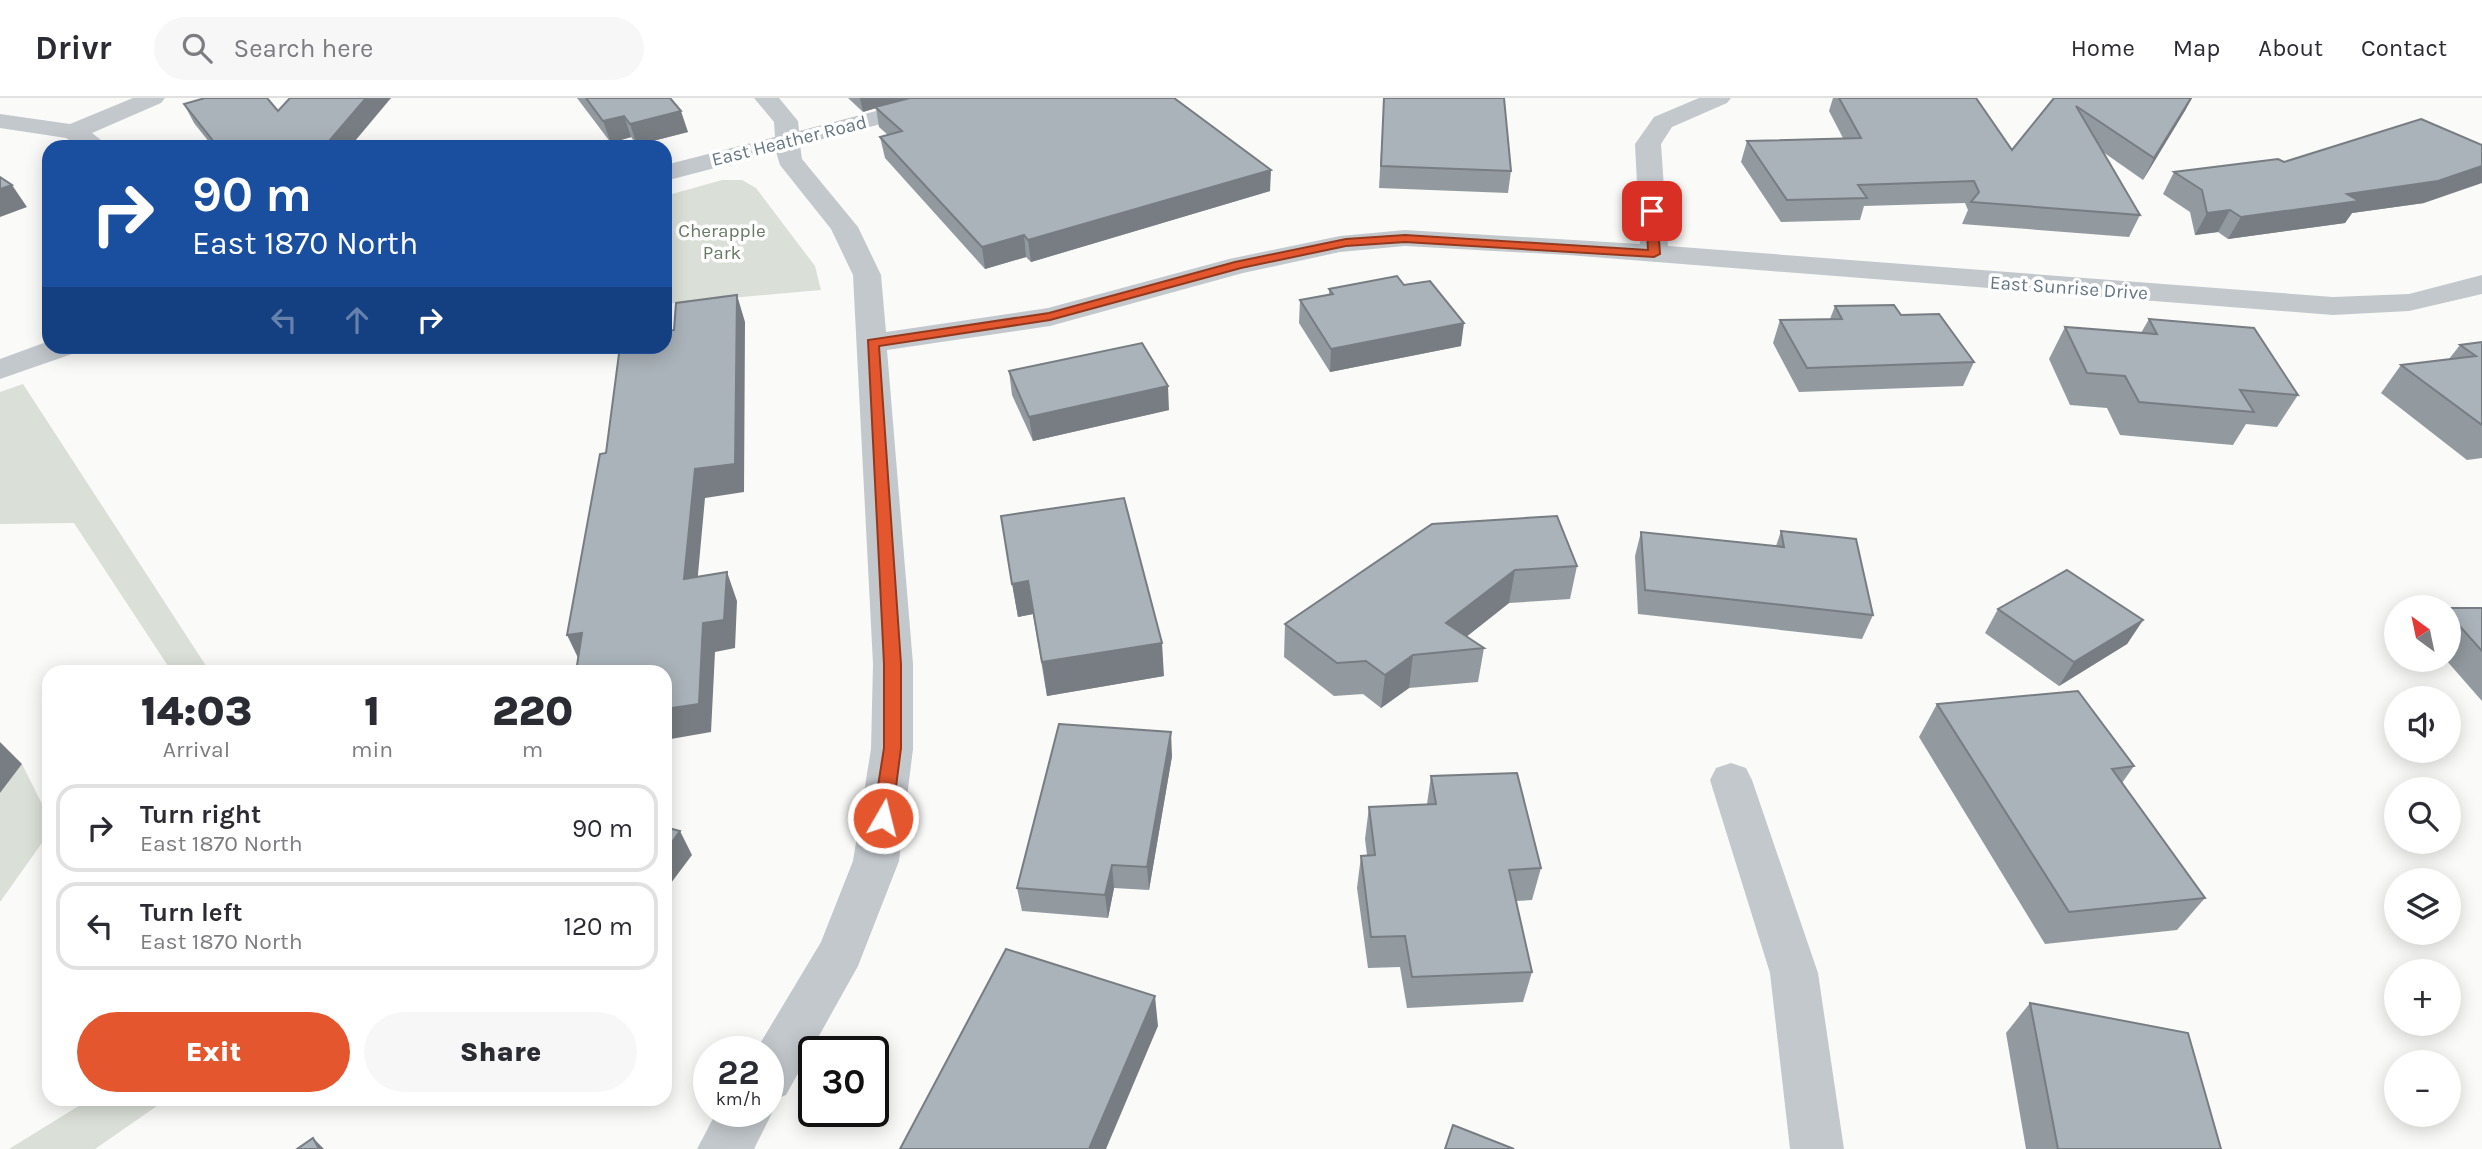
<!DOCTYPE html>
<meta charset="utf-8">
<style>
body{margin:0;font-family:Karla,sans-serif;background:#f7f7f7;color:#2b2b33;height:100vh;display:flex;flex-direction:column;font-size:26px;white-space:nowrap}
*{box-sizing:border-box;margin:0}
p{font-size:23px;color:#7c7c81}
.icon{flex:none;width:38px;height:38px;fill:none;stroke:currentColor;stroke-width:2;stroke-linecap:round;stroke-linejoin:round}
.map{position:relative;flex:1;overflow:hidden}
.sheet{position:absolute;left:42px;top:567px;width:630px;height:441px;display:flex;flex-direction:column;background:#fff;border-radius:21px;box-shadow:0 4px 18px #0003}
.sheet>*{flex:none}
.banner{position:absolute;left:42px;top:42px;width:630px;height:214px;border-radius:21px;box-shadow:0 4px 18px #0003;background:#1a4fa0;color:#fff;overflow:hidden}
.needle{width:46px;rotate:327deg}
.buttons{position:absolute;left:2384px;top:497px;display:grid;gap:14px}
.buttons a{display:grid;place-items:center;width:77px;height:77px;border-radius:50%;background:#fff;box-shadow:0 4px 18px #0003;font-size:35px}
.speed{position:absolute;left:693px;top:938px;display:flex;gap:14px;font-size:35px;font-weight:700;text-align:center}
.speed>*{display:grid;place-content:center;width:91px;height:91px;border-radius:50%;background:#fff;box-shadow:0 4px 18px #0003;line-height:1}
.speed small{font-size:18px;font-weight:400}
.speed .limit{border:4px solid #111;border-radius:10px;background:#fff;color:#111}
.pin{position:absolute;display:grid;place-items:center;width:60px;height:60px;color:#fff;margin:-30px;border-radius:14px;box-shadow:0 4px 10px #0006}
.me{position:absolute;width:77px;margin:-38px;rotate:8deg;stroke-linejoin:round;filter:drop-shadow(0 0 5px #0008)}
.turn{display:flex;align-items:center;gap:24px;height:147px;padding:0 35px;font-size:32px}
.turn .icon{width:91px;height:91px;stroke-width:2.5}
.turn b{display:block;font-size:49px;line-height:60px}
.lanes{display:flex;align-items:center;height:66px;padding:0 35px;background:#0003;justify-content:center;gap:35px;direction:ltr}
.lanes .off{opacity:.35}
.eta{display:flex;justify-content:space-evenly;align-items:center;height:119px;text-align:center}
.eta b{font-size:42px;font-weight:800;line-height:49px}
.cta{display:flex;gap:14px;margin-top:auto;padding:14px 35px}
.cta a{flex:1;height:80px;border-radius:42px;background:#e4572e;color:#fff;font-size:28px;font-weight:800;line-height:80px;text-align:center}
.cta a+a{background:#f7f7f7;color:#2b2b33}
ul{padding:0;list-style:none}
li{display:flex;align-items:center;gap:21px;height:88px;margin:0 14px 10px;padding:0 21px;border:4px solid #e1e1e2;border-radius:21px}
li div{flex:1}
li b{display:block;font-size:26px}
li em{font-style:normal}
header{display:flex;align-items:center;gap:42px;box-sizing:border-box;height:98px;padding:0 35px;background:#fff;border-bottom:2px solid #e1e1e2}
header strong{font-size:33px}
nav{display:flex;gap:38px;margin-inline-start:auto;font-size:24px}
.search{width:490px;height:63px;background:#f7f7f7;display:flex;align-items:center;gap:18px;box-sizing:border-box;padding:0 24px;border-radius:38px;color:#7c7c81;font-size:26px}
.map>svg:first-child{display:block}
</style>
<header>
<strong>Drivr</strong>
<div class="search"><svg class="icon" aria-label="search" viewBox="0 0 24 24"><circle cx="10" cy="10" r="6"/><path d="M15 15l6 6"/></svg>Search here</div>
<nav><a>Home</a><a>Map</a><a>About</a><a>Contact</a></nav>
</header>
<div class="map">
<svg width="2482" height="1051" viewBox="0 0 2482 1051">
<rect width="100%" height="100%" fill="#fafaf8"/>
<g fill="#dadfd7">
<path d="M722,82H742L756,90L815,168L821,192L665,206V98Z"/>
<path d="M23,286L210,574H172L74,425L0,426V294Z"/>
<path d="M22,666L49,720V735L0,804V695Z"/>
<path d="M90,1001H167L95,1051H9Z"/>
</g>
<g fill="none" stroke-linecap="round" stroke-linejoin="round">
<g fill="#c3c8cc" fill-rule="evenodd">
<path d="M133,0H165L161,5L92,35L110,49H80L66,40L0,30V16L70,26Z"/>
<path d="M754,0H779L798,23L799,33L926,0H966L962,5L800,47L802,61L858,129L881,177L886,234L1048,210L1229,161L1340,138L1405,132L1640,146L1635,46L1654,19L1699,0H1731L1727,5L1672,29L1661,46L1668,148L2333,199L2409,196L2482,177V196L2409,213L2333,217L1568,157L1405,148L1340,154L1243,175L1050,228L887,252L913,566V651L899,763L858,868L786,997L769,1004L773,1013L754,1051H697L717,1013H768V954H755L821,844L853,763L871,651L873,566L853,177L831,131L780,67L776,54L665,83V67L775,39L774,24Z"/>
<path d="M49,243V248H79L75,255L0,281V261Z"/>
<path d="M1731,665L1746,670L1752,682L1818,875L1844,1051H1790L1770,875L1710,682L1716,670Z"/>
</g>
</g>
<g fill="#929a9f">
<path d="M577,0H670L688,34L637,47L631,39L611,45Z"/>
<path d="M848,0H1174L1270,93L1031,164L1026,159L985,171L885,60L880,39L888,37L879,29L876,10L863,14Z"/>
<path d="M1384,0L1511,73L1508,95L1379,90Z"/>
<path d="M1833,0H1976L2012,52L2054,0L2186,11L2143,82L2103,54L2140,117L2129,139L1962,126L1968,112L1965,105L1864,108L1860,122L1781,124L1741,64L1747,43L1843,40L1829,13Z"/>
<path d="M184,6L278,13L350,49H213L194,25Z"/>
<path d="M2284,64L2424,105L2352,115L2345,125L2228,141L2218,134L2195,137L2190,114L2163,96L2174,74Z"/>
<path d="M1404,187L1461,248L1330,274L1299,225L1300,202L1329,197V191Z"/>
<path d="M1835,208L1901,217L1974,264L1963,288L1799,294L1773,245L1780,222L1830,221Z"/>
<path d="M2149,221L2298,297L2277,329L2246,326L2233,347L2120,337L2107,310L2070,307L2049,261L2065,229L2141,235Z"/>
<path d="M2482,244V360L2467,362L2381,295L2401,267L2449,261L2460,247Z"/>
<path d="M1009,273L1169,312L1033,343L1012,297Z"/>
<path d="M1001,418L1164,578L1047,598L1033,516L1018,519Z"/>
<path d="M1432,426L1577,468L1570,501L1509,505L1466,539L1484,550L1478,584L1409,590L1381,610L1363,596L1334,598L1284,559L1285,526Z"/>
<path d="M1781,433L1873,517L1862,541L1638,516L1635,458L1641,434L1776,448Z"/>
<path d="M2448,510H2482V603L2446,562H2448Z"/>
<path d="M1998,511L2143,522L2127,546L2059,588L1985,535Z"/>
<path d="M1937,606L2134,668L2122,685L2205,800L2177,832L2045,846L1919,639Z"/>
<path d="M1172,658L1149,792L1114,790L1108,820L1022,813L1017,790Z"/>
<path d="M1431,678L1541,770L1532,802L1516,803L1532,874L1523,904L1407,910L1400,869L1368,870L1357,790L1361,758L1367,757L1365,741L1369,709L1427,706Z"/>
<path d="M2030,905L2221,1051H2026L2006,935Z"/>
</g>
<g fill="#777d82">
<path d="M366,0H391L350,49H324Z"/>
<path d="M860,0H916L875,9L876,10L863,14Z"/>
<path d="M2191,0H2192L2186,11L2143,82L2154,60Z"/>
<path d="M681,13L688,34L637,47L630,26Z"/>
<path d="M624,18L631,39L611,45L603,23Z"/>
<path d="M2482,68V85L2424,105L2352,115L2345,125L2228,141L2241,119Z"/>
<path d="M1271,72L1270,93L1031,164L1028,142Z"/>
<path d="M12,87L27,109L0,119V91Z"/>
<path d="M2230,112L2218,134L2195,137L2207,115Z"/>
<path d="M1024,137L1026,159L985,171L982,149Z"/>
<path d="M737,197L745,224L744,394L705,400L695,509L684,481L695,371Z"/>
<path d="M1464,225L1461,248L1330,274L1331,251Z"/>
<path d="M1168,288L1169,312L1033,343L1029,319Z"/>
<path d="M1515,472L1509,505L1447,554L1446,525Z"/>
<path d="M727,474L737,503L735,550L715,554L711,634L665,642V611Z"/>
<path d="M1028,483L1033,516L1018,519L1012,486Z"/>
<path d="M2143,522L2127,546L2059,588L2074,564Z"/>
<path d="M582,535L581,566L567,537Z"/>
<path d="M1162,545L1164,578L1047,598L1042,564Z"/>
<path d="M1413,557L1409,590L1381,610L1385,577Z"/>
<path d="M1171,634L1172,658L1149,792L1147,769Z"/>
<path d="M0,644L22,666L0,695Z"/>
<path d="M680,733L692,757L665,793V754Z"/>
<path d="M1112,767L1114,790L1108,820L1105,797Z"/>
<path d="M1155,898L1158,928L1106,1051H1089Z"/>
<path d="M313,1040L324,1051H319Z"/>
</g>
<g fill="#aab3b9" stroke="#777d82" stroke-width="2">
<path d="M205,0H267L278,13L290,0H366L324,49H218L184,6Z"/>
<path d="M586,0H670L681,13L630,26L624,18L603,23Z"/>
<path d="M910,0H1174L1271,72L1028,142L1024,137L982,149L880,39L902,33L875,9Z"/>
<path d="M1384,0H1504L1511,73L1381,68Z"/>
<path d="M1839,0H1976L2012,52L2054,0H2191L2154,60L2076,8L2140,117L1971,104L1979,94L1974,83L1858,87L1867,100L1787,102L1747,43L1861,40Z"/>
<path d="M2421,21L2482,47V68L2438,83L2347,96L2359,103L2241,119L2230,112L2207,115L2202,92L2174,74L2278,61L2284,64Z"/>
<path d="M0,79L12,87L0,91Z"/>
<path d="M1397,178L1404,187L1430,183L1464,225L1331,251L1300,202L1333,196L1329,191Z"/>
<path d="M737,197L735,366L695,371L684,481L727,474L724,522L703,525L699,606L665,611V574H576L582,535L567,537L600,356L606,355L620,248H665V233L674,232L676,205Z"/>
<path d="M1894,207L1901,217L1939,216L1974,264L1807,270L1780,222L1842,221L1835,208Z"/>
<path d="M2149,221L2254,230L2298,297L2240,292L2254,314L2139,304L2125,278L2087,275L2065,229L2157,236Z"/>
<path d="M2482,244V327L2401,267L2476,258L2460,247Z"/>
<path d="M1142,245L1168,288L1029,319L1009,273Z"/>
<path d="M1124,400L1162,545L1042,564L1028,483L1012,486L1001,418Z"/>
<path d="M1557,418L1577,468L1515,472L1446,525L1484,550L1413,557L1385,577L1366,563L1337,565L1285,526L1432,426Z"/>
<path d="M1781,433L1856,441L1873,517L1645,492L1641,434L1784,449Z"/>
<path d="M2067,472L2143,522L2074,564L1998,511Z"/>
<path d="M2448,510H2482V553L2448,515Z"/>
<path d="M2078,593L2134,668L2112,671L2205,800L2069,814L1937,606Z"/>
<path d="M1059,626L1171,634L1147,769L1112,767L1105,797L1017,790Z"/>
<path d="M1517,675L1541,770L1509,772L1532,874L1412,879L1405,838L1371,839L1361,758L1375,757L1369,709L1436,706L1431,678Z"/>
<path d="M665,729L680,733L665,754Z"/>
<path d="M1006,851L1155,898L1089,1051H900Z"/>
<path d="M2030,905L2188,935L2221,1051H2058Z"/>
<path d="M1453,1027L1514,1051H1445Z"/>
<path d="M313,1040L319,1051H297Z"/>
</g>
<path fill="#e4572e" stroke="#94391e" stroke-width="2" d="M1652,110L1657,113L1660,156L1654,159L1405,144L1346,148L1241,170L1050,222L879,248L901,566V650L892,720L883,727L876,725L873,720L884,650V566L868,242L1049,215L1235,164L1346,141L1405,137L1648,152L1646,113Z"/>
<g text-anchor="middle" stroke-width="7" stroke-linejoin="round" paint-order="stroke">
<g font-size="19" fill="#657683" stroke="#fff">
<text transform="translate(789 42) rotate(-14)" y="7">East Heather Road</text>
<text transform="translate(2069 189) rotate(4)" y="7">East Sunrise Drive</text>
</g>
<g font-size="19" fill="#687a64" stroke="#fff">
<text x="722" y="139">Cherapple<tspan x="722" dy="22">Park</tspan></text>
</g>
</g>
</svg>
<div class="buttons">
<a><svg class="needle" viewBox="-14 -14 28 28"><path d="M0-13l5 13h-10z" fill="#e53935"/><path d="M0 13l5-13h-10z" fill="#7c7c81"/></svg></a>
<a><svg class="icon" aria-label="sound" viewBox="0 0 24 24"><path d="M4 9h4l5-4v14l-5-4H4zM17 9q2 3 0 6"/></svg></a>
<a><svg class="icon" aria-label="search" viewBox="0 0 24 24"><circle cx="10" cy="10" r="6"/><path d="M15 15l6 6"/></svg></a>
<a><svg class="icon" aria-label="layers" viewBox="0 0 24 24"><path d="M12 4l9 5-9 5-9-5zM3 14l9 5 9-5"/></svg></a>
<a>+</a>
<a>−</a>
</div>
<div class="speed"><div>22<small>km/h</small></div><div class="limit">30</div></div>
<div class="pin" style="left:1652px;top:113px;background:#d93025"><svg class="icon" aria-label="arrive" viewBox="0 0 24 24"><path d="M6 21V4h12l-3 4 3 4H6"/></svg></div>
<svg class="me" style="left:883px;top:720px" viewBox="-20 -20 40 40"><circle r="17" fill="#e4572e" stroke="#fff" stroke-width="3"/><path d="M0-11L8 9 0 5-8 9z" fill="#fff"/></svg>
<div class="banner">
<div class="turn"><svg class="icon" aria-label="right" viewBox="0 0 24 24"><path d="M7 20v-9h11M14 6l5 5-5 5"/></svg><div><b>90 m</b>East 1870 North</div></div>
<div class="lanes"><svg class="icon off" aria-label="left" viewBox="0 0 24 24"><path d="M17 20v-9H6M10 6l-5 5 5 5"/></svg><svg class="icon off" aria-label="ahead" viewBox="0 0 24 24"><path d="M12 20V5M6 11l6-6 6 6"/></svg><svg class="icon" aria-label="right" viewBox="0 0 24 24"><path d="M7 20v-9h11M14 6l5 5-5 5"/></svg></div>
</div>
<section class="sheet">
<div class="eta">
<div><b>14:03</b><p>Arrival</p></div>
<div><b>1</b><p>min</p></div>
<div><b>220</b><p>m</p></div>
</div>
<ul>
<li><svg class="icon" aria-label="right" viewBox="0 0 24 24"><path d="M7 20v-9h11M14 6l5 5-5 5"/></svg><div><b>Turn right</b><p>East 1870 North</p></div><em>90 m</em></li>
<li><svg class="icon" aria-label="left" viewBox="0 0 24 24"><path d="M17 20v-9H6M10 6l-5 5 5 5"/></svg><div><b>Turn left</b><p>East 1870 North</p></div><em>120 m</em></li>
</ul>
<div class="cta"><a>Exit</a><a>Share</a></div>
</section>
</div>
